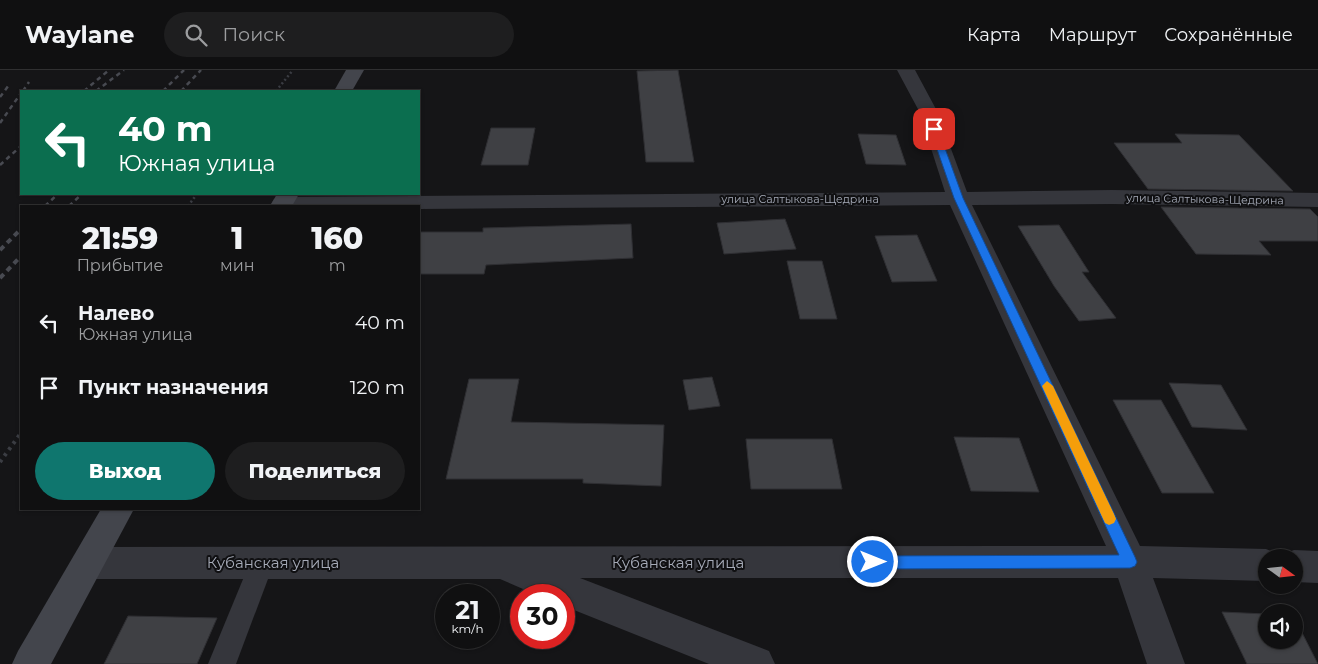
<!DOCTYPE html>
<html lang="ru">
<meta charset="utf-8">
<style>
body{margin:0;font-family:Montserrat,sans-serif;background:#1e1e1f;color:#f1f3f6;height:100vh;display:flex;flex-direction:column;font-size:19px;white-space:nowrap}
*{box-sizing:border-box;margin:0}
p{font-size:16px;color:#9c9d9f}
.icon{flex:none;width:28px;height:28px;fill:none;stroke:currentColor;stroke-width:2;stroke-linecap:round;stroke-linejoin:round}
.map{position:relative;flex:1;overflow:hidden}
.panel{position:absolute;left:20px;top:135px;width:400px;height:305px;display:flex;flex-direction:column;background:#101011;border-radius:0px;box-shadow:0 1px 4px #0004,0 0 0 1px #303031}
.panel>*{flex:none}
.top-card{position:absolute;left:20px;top:20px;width:400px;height:105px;border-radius:0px;box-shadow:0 1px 4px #0004,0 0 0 1px #303031;background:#0b6e4f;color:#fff;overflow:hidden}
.needle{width:32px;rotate:105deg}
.controls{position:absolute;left:1258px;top:479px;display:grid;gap:10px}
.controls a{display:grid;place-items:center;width:45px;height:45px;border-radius:50%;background:#101011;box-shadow:0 1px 4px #0004,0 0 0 1px #303031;font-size:25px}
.speed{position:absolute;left:435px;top:514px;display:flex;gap:10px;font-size:25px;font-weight:700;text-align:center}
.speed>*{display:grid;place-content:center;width:65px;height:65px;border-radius:50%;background:#101011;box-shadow:0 1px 4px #0004,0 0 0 1px #303031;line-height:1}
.speed small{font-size:12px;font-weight:400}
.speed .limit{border:8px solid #d22;background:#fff;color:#111}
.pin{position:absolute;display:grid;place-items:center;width:42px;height:42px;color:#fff;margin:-21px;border-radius:10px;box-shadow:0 2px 8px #0006}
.me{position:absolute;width:55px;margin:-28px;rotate:90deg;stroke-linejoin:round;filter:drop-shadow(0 0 4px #0008)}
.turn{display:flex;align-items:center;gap:18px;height:105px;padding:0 15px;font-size:22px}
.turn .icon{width:65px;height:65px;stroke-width:2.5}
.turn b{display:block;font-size:35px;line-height:42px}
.eta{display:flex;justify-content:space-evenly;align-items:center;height:85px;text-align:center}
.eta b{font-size:30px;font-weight:800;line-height:35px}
.cta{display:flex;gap:10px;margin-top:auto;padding:10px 15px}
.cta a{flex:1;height:58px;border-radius:30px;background:#0f766e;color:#fff;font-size:20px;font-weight:800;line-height:58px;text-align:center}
.cta a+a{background:#1e1e1f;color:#f1f3f6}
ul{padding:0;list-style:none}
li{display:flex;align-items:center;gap:15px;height:65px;padding:0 15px}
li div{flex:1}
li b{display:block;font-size:19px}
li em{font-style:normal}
header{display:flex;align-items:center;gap:30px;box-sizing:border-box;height:70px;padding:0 25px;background:#101011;border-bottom:1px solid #303031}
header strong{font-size:24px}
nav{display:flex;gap:28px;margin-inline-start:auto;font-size:18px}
.search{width:350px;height:45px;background:#1e1e1f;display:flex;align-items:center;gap:12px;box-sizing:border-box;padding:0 18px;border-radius:28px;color:#9c9d9f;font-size:19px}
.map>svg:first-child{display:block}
</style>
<header>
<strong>Waylane</strong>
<div class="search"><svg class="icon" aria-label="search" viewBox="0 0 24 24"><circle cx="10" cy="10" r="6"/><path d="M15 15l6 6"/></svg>Поиск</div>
<nav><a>Карта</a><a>Маршрут</a><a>Сохранённые</a></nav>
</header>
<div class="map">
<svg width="1318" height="594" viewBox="0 0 1318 594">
<rect width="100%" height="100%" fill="#151517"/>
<g fill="#3f4044" stroke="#2f2f33">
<path d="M678,0L694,92H646L637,1Z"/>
<path d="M491,58H535L528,95H481Z"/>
<path d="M858,64L896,65L906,95L866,94Z"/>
<path d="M1175,64L1239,65L1293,121L1148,119L1114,73H1182Z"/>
<path d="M1161,137L1310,139L1318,147V171H1259L1271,185L1196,184Z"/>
<path d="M785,149L796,179L724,184L717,153Z"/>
<path d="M631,154L633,188L486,195L484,204H419V162H483V158Z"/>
<path d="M1059,155L1089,202H1082L1116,248L1079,251L1054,216L1018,156Z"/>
<path d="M917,165L937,211L892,212L875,166Z"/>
<path d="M787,191H822L837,249H800Z"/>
<path d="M712,307L720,336L689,340L683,310Z"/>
<path d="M469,309H519L511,352L664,355L661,416L583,413V409H446Z"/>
<path d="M1169,313L1221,315L1247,360L1192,357Z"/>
<path d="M1113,330H1161L1214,423H1162Z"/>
<path d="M954,367L1019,368L1039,422L971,421Z"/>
<path d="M746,369H832L842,419H751Z"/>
<path d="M1222,542L1266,544V570H1294V547L1318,594H1247Z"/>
<path d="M128,546L217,548L197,594H104Z"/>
</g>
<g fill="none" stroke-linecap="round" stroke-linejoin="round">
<g stroke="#3b3d43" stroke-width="2.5" stroke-dasharray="2 2.5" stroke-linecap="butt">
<path d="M276,21L293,0"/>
<path d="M188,136L197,124"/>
</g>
<path stroke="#3b3d43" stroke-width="4" stroke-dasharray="3 4.5" stroke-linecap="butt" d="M0,392L21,363"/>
<path fill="#35363c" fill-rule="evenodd" d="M262,481L271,485L274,493L236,594H208L253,485Z"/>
<g fill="#35363c" fill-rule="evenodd">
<path d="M897,0H915L937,41L967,122L1112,120L1318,123V137L1112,134L972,135L1140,476L1266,479L1278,484L1280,488H1266V511L1153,508L1185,594H1147L1118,508H580L769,581L775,594H709L564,536V525H537L500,509H89L77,504L72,493L77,482L89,477L1106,476L950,135L419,139V136H273L271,134L274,129L282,127L945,122L919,41Z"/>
<path d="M1294,480L1318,481V513L1294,512V488H1281L1282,485Z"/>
</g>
<g fill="#43454c" fill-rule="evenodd">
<path d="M346,0H364L352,21H334Z"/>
<path d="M277,124H299L292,136H270Z"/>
<path d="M101,439H134L51,594H12L18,581Z"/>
</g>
<g stroke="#484a51" stroke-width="2.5" stroke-dasharray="4.5 4" stroke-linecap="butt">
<path d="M23,21L29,12"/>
<path d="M84,21L109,0"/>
<path d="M96,21L124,0"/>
<path d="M163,21L184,0"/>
<path d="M181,21L201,0"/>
<path d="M0,27L9,15"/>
<path d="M0,53L21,23"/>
<path d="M0,95L21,76"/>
<path d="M45,136L58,124"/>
<path d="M69,136L82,124"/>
</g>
<g stroke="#484a51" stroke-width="4" stroke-dasharray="5.5 4.5" stroke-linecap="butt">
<path d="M0,180L21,159"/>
<path d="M0,208L21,186"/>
</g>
</g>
<path fill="#1a73e8" stroke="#114b97" d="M931,57L938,59L963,128L1135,487L1137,492L1135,496L1130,498L873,499L868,497L866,492L868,488L873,486L1119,485L954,128L930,59Z"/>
<path fill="#f59e0b" d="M1047,311L1053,316L1114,444L1116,449L1114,453L1109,455L1105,453L1042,316Z"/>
<g text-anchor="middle" stroke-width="4" stroke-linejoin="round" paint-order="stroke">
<g font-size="11" fill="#a6abb8" stroke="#101012">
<text x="800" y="133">улица Салтыкова-Щедрина</text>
<text transform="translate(1205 129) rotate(1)" y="4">улица Салтыкова-Щедрина</text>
</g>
<g font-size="15" fill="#a6abb8" stroke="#101012">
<text x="273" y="498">Кубанская улица</text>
<text x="678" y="498">Кубанская улица</text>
</g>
</g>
</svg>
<div class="controls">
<a><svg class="needle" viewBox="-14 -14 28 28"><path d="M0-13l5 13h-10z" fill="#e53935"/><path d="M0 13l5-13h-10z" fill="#9c9d9f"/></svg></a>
<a><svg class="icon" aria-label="sound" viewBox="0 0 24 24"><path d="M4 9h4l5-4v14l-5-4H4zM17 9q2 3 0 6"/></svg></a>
</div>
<div class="speed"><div>21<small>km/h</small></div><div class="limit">30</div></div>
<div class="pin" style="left:934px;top:59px;background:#d93025"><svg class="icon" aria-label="arrive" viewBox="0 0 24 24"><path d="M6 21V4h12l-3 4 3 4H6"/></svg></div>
<svg class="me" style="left:873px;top:492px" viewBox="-20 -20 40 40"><circle r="17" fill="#1a73e8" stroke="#fff" stroke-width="3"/><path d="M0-11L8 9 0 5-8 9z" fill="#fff"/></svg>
<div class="top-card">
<div class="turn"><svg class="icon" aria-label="left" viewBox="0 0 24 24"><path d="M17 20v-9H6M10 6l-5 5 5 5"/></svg><div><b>40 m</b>Южная улица</div></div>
</div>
<section class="panel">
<div class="eta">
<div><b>21:59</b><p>Прибытие</p></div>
<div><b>1</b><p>мин</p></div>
<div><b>160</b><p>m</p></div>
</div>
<ul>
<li><svg class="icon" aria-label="left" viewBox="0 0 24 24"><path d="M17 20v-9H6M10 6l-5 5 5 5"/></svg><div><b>Налево</b><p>Южная улица</p></div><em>40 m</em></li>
<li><svg class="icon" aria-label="arrive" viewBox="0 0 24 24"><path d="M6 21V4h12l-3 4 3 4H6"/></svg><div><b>Пункт назначения</b></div><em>120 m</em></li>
</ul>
<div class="cta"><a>Выход</a><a>Поделиться</a></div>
</section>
</div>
